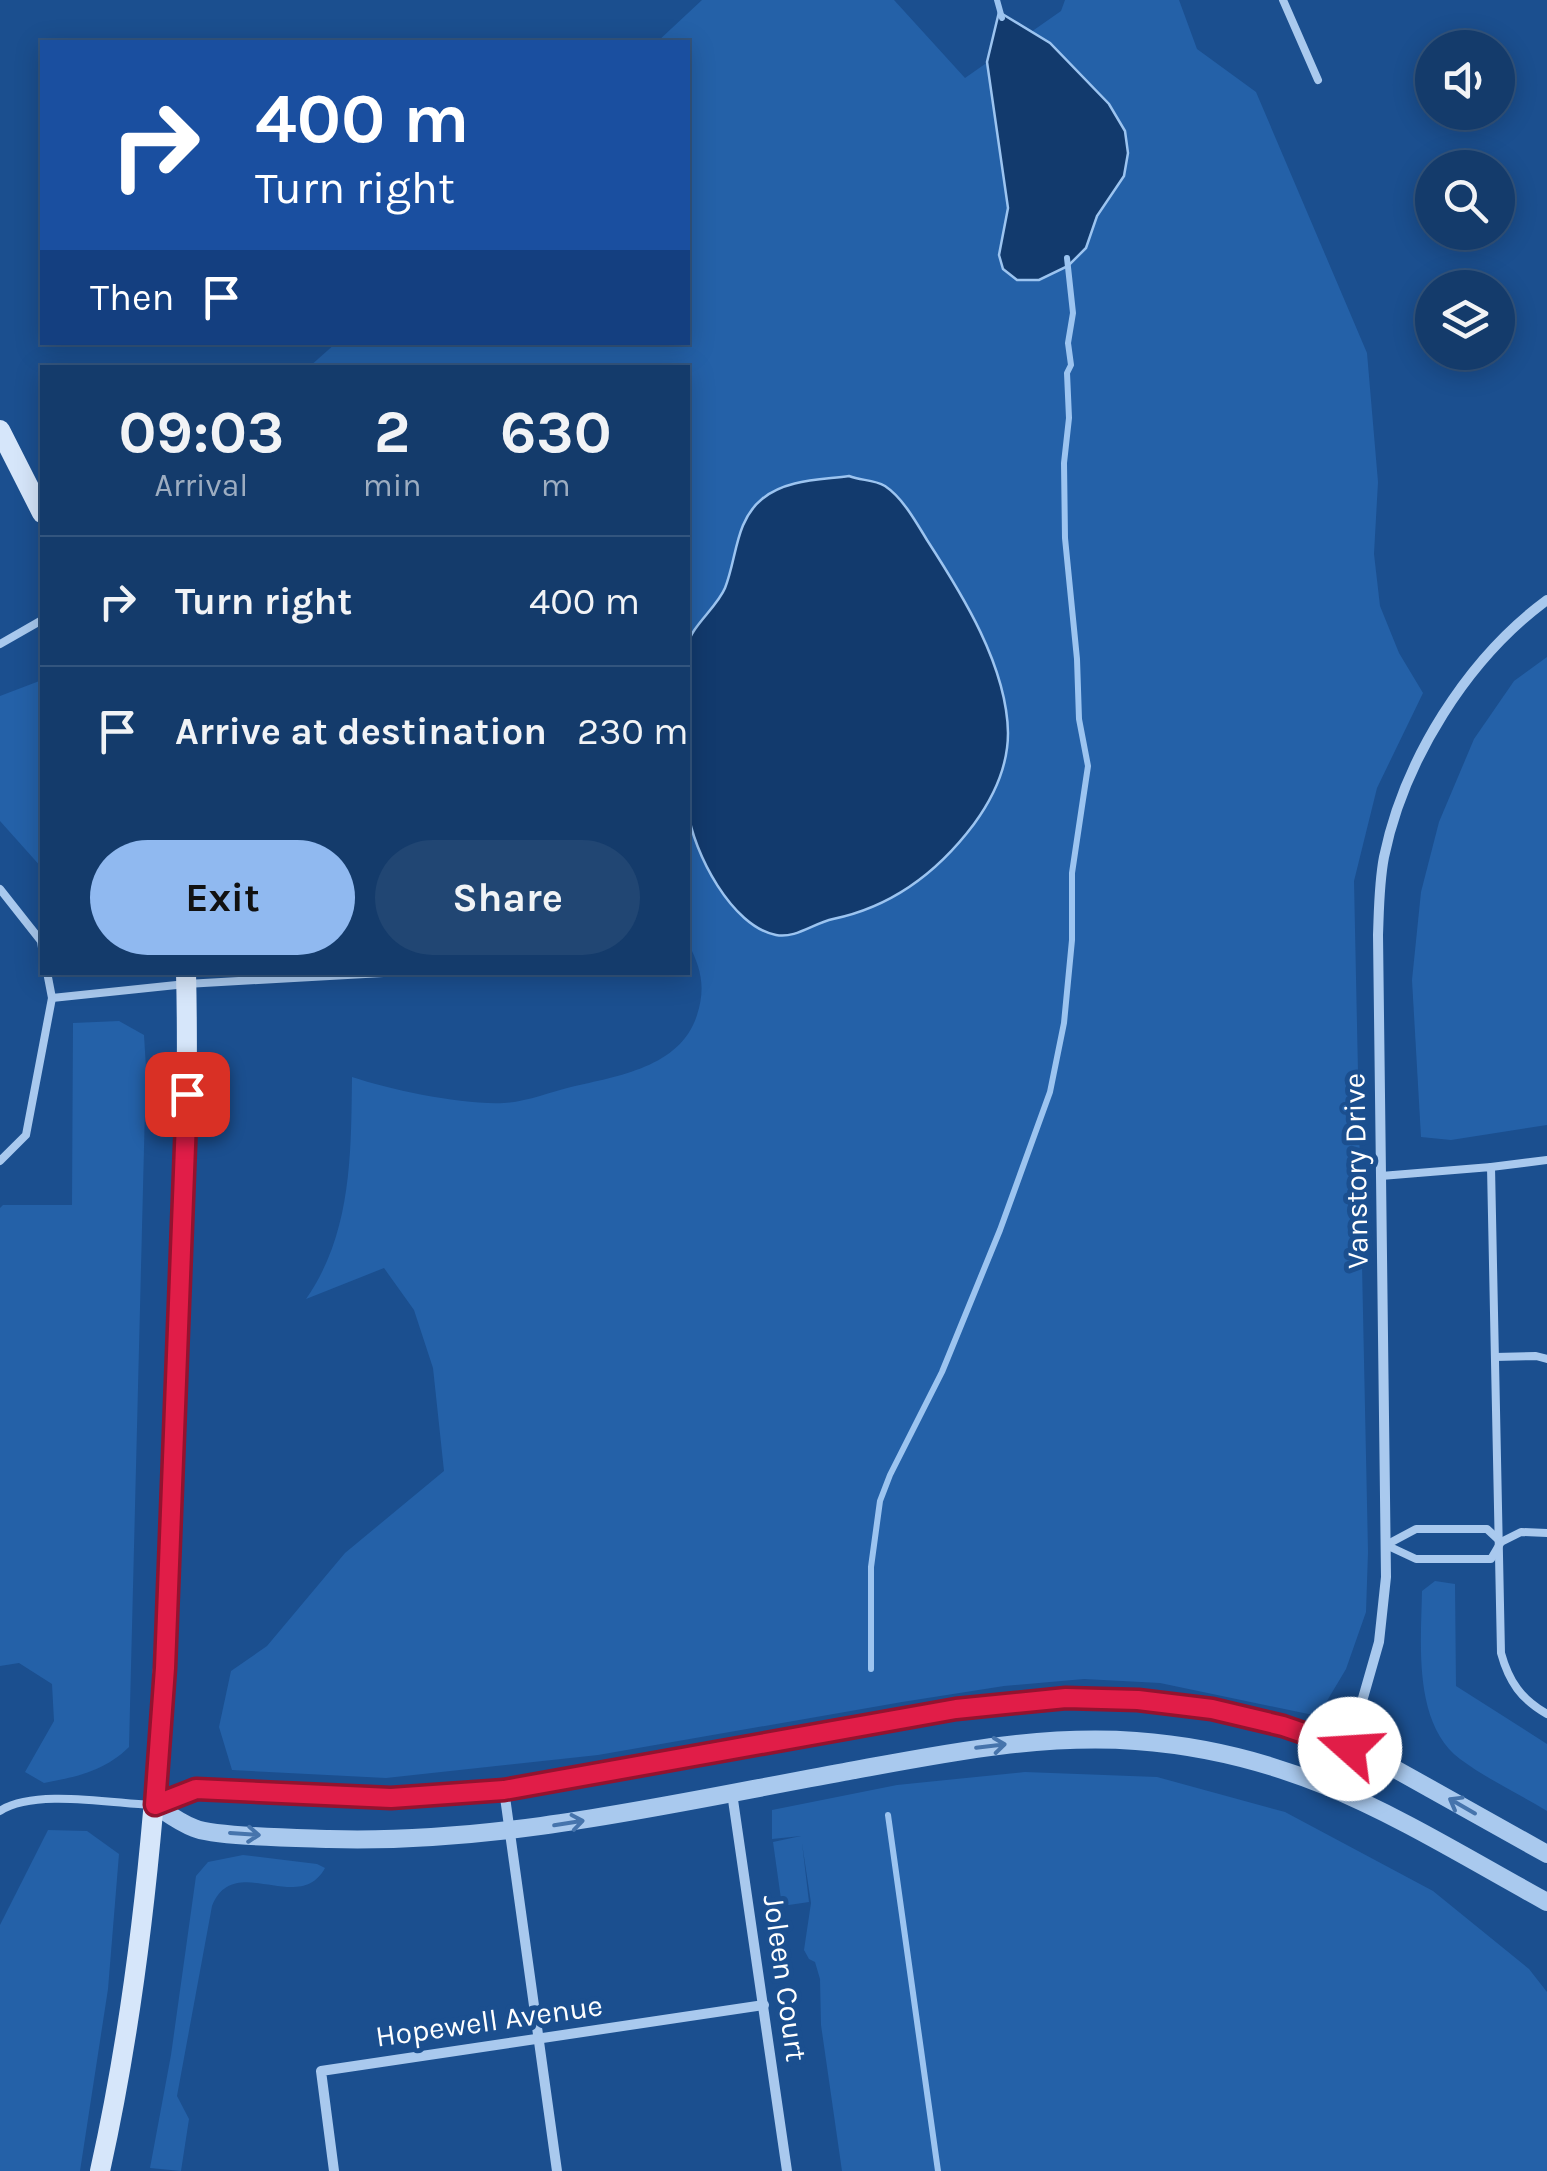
<!DOCTYPE html>
<style>
body{margin:0;font-family:Karla,sans-serif;background:#214673;color:#f1f3f6;height:100vh;display:flex;flex-direction:column;font-size:38px;white-space:nowrap}
*{box-sizing:border-box;margin:0}
p{font-size:32px;color:#9dadc1}
.icon{flex:none;width:55px;height:55px;fill:none;stroke:currentColor;stroke-width:2;stroke-linecap:round;stroke-linejoin:round}
.map{position:relative;flex:1;overflow:hidden}
.panel{position:absolute;left:40px;top:365px;width:650px;height:610px;display:flex;flex-direction:column;background:#143b6b;border-radius:0px;box-shadow:0 5px 25px #0003,0 0 0 2px #33557e}
.panel>*{flex:none}
.top-card{position:absolute;left:40px;top:40px;width:650px;height:305px;border-radius:0px;box-shadow:0 5px 25px #0003,0 0 0 2px #33557e;background:#1a4fa0;color:#fff;overflow:hidden}
.controls{position:absolute;left:1415px;top:30px;display:grid;gap:20px}
.controls a{display:grid;place-items:center;width:100px;height:100px;border-radius:50%;background:#143b6b;box-shadow:0 5px 25px #0003,0 0 0 2px #33557e;font-size:50px}
.pin{position:absolute;display:grid;place-items:center;width:85px;height:85px;color:#fff;margin:-42px;border-radius:20px;box-shadow:0 5px 15px #0006}
.me{position:absolute;width:110px;margin:-55px;rotate:289deg;stroke-linejoin:round;filter:drop-shadow(0 0 8px #0008)}
.turn{display:flex;align-items:center;gap:35px;height:210px;padding:0 50px;font-size:45px}
.turn .icon{width:130px;height:130px;stroke-width:2.5}
.turn b{display:block;font-size:70px;line-height:85px}
.then{display:flex;align-items:center;height:95px;padding:0 50px;background:#0003;gap:20px;font-size:38px}
.eta{display:flex;justify-content:space-evenly;align-items:center;height:170px;text-align:center}
.eta b{font-size:60px;font-weight:700;line-height:70px}
.cta{display:flex;gap:20px;margin-top:auto;padding:20px 50px}
.cta a{flex:1;height:115px;border-radius:60px;background:#90b9f0;color:#111;font-size:40px;font-weight:700;line-height:115px;text-align:center}
.cta a+a{background:#214673;color:#f1f3f6}
ul{padding:0;list-style:none}
li{display:flex;align-items:center;gap:30px;height:130px;padding:0 50px;border-top:2px solid #33557e}
li div{flex:1}
li b{display:block;font-size:38px}
li em{font-style:normal}
.map>svg:first-child{display:block}
</style>
<div class="map">
<svg width="1547" height="2171" viewBox="0 0 1547 2171">
<rect width="100%" height="100%" fill="#1b4f8f"/>
<g fill="#2461a8">
<path d="M702,0H894L965,78L1061,11L1065,0H1179L1197,49L1256,92L1367,353L1378,482L1374,554L1380,606L1399,653L1423,693L1377,788L1354,881L1368,1552L1366,1612L1346,1669L1318,1716L1160,1683L1084,1679L1004,1686L902,1702L598,1755L386,1778L232,1770L219,1727L231,1671L267,1646L345,1553L444,1471L433,1368L414,1310L384,1268L306,1299C352,1233 351,1154 352,1077C392,1090 461,1105 504,1103C526,1102 550,1092 571,1087C618,1076 681,1067 697,1015C706,987 701,968 688,943V368L309,367L336,343L688,342V42H657Z"/>
<path d="M1547,657V1125L1451,1140L1421,1137L1412,980L1421,892L1439,822L1474,739L1514,681Z"/>
<path d="M42,680V868L0,821V696Z"/>
<path d="M119,1021L144,1035L146,1068L129,1747C105,1771 76,1777 44,1783L25,1772L54,1721L52,1684L19,1663L0,1666V1208L3,1205H72L73,1023Z"/>
<path d="M1435,1581L1455,1584L1456,1686L1547,1744V1811C1519,1794 1487,1779 1460,1759C1413,1723 1421,1644 1422,1591Z"/>
<path d="M1025,1772L1157,1777L1285,1812L1433,1891L1529,1969L1547,1992V2171H842L821,2025L820,1979L815,1962L809,1959L804,1950L811,1903L802,1843L809,1902L782,1906L773,1842L801,1836L772,1839V1810L897,1785Z"/>
<path d="M48,1830L87,1831L119,1854L108,1989L80,2171H0V1925Z"/>
<path d="M243,1855L317,1864L325,1868C299,1916 234,1851 212,1906L177,2096L189,2119L181,2171L150,2168L171,2055L196,1876L208,1862Z"/>
</g>
<g fill="#123a6d" stroke="#9cc4f0" stroke-width="2.5">
<path d="M999,12L1050,43L1109,104L1125,131L1128,153L1124,176L1097,216L1086,248L1068,266L1039,280H1017L1003,269L999,255L1008,208L987,62Z"/>
<path d="M849,476C861,481 873,479 885,486C903,498 916,522 927,540C962,594 1007,666 1008,733C1008,767 993,798 974,824C938,872 891,907 833,919C814,923 795,939 776,935C732,927 693,852 688,811C683,780 688,744 688,712C688,691 683,665 688,644C691,627 717,607 725,588C737,558 735,521 762,499C786,479 821,480 849,476Z"/>
</g>
<g fill="none" stroke-linecap="round" stroke-linejoin="round">
<g stroke="#9cc4f0" stroke-width="6">
<path d="M997,0L1002,18"/>
<path d="M871,1669V1567L880,1501L890,1475L942,1372L1000,1230L1050,1092L1064,1023L1072,940V873L1088,766L1079,719L1077,659L1065,538L1064,463L1069,418L1067,373L1071,365L1068,343L1073,313L1067,258"/>
<path d="M888,1815L938,2171"/>
</g>
<g stroke="#a9c9ee" stroke-width="8">
<path d="M1283,0L1318,80"/>
<path d="M0,644L42,620"/>
<path d="M0,889L41,941L42,948"/>
<path d="M47,972L52,998L186,984L401,972"/>
<path d="M0,1161L26,1135L52,998"/>
<path d="M1491,1167L1547,1160"/>
<path d="M1381,1176L1491,1167L1501,1653C1509,1682 1521,1699 1547,1714"/>
<path d="M1495,1357L1536,1356L1547,1359"/>
<path d="M1416,1529H1487L1501,1542L1491,1559H1416L1386,1545Z"/>
<path d="M1501,1542L1521,1532L1547,1533"/>
<path d="M0,1811C33,1789 110,1803 150,1805"/>
</g>
<g stroke="#a9c9ee" stroke-width="10">
<path d="M1337,1789L1379,1642L1386,1577L1378,935C1379,909 1379,883 1384,857C1404,760 1467,659 1547,600"/>
<path d="M504,1790L557,2171"/>
<path d="M732,1793L787,2171"/>
<path d="M334,2171L321,2071L764,2005"/>
</g>
<g stroke="#a9c9ee" stroke-width="18">
<path d="M155,1805C167,1813 180,1823 194,1828C214,1837 302,1838 329,1839C504,1844 673,1803 844,1772C942,1754 1037,1734 1136,1741C1303,1753 1407,1825 1547,1902"/>
<path d="M155,1805L196,1789L352,1798L428,1797L504,1790L956,1709L1066,1698L1138,1700L1212,1709L1320,1737L1388,1765L1547,1854"/>
</g>
<g stroke="#d6e6fa" stroke-width="20">
<path d="M0,430L42,513"/>
<path d="M100,2171C153,1933 164,1692 173,1449C180,1290 190,1131 186,972"/>
</g>
</g>
<defs><path id="oneway-shaft" d="M-6 0H5M1.5-3L5.5 0L1.5 3" fill="none" stroke-width="1.6" stroke-linecap="round" stroke-linejoin="round" transform="scale(2.5)"/></defs>
<g stroke="#4674ac">
<use href="#oneway-shaft" transform="translate(991 1746) rotate(-7)"/>
<use href="#oneway-shaft" transform="translate(1462 1806) rotate(-150)"/>
<use href="#oneway-shaft" transform="translate(569 1823) rotate(-9)"/>
<use href="#oneway-shaft" transform="translate(245 1834) rotate(4)"/>
</g>
<g fill="none" stroke-linecap="round" stroke-linejoin="round">
<defs>
<path id="route" d="M187,1094L165,1668L155,1805L196,1789L391,1798L504,1790L956,1709L1066,1698L1138,1700L1212,1709L1283,1726L1350,1749"/>
</defs>
<use href="#route" stroke="#92132f" stroke-width="25"/>
<use href="#route" stroke="#e11d48" stroke-width="18"/>
</g>
<g text-anchor="middle" stroke-width="10" stroke-linejoin="round" paint-order="stroke">
<g font-size="30" fill="#fff" stroke="#1b4f8f">
<text transform="translate(1356 1171) rotate(-91)" y="10">Vanstory Drive</text>
<text transform="translate(785 1978) rotate(82)" y="10">Joleen Court</text>
<text transform="translate(489 2021) rotate(-8)" y="10">Hopewell Avenue</text>
</g>
</g>
</svg>
<div class="controls">
<a><svg class="icon" aria-label="sound" viewBox="0 0 24 24"><path d="M4 9h4l5-4v14l-5-4H4zM17 9q2 3 0 6"/></svg></a>
<a><svg class="icon" aria-label="search" viewBox="0 0 24 24"><circle cx="10" cy="10" r="6"/><path d="M15 15l6 6"/></svg></a>
<a><svg class="icon" aria-label="layers" viewBox="0 0 24 24"><path d="M12 4l9 5-9 5-9-5zM3 14l9 5 9-5"/></svg></a>
</div>
<div class="pin" style="left:187px;top:1094px;background:#d93025"><svg class="icon" aria-label="arrive" viewBox="0 0 24 24"><path d="M6 21V4h12l-3 4 3 4H6"/></svg></div>
<svg class="me" style="left:1350px;top:1749px" viewBox="-20 -20 40 40"><circle r="19" fill="#fff"/><path d="M0-13L10 11 0 6-10 11z" fill="#e11d48"/></svg>
<div class="top-card">
<div class="turn"><svg class="icon" aria-label="right" viewBox="0 0 24 24"><path d="M7 20v-9h11M14 6l5 5-5 5"/></svg><div><b>400 m</b>Turn right</div></div>
<div class="then">Then<svg class="icon" aria-label="arrive" viewBox="0 0 24 24"><path d="M6 21V4h12l-3 4 3 4H6"/></svg></div>
</div>
<section class="panel">
<div class="eta">
<div><b>09:03</b><p>Arrival</p></div>
<div><b>2</b><p>min</p></div>
<div><b>630</b><p>m</p></div>
</div>
<ul>
<li><svg class="icon" aria-label="right" viewBox="0 0 24 24"><path d="M7 20v-9h11M14 6l5 5-5 5"/></svg><div><b>Turn right</b></div><em>400 m</em></li>
<li><svg class="icon" aria-label="arrive" viewBox="0 0 24 24"><path d="M6 21V4h12l-3 4 3 4H6"/></svg><div><b>Arrive at destination</b></div><em>230 m</em></li>
</ul>
<div class="cta"><a>Exit</a><a>Share</a></div>
</section>
</div>
